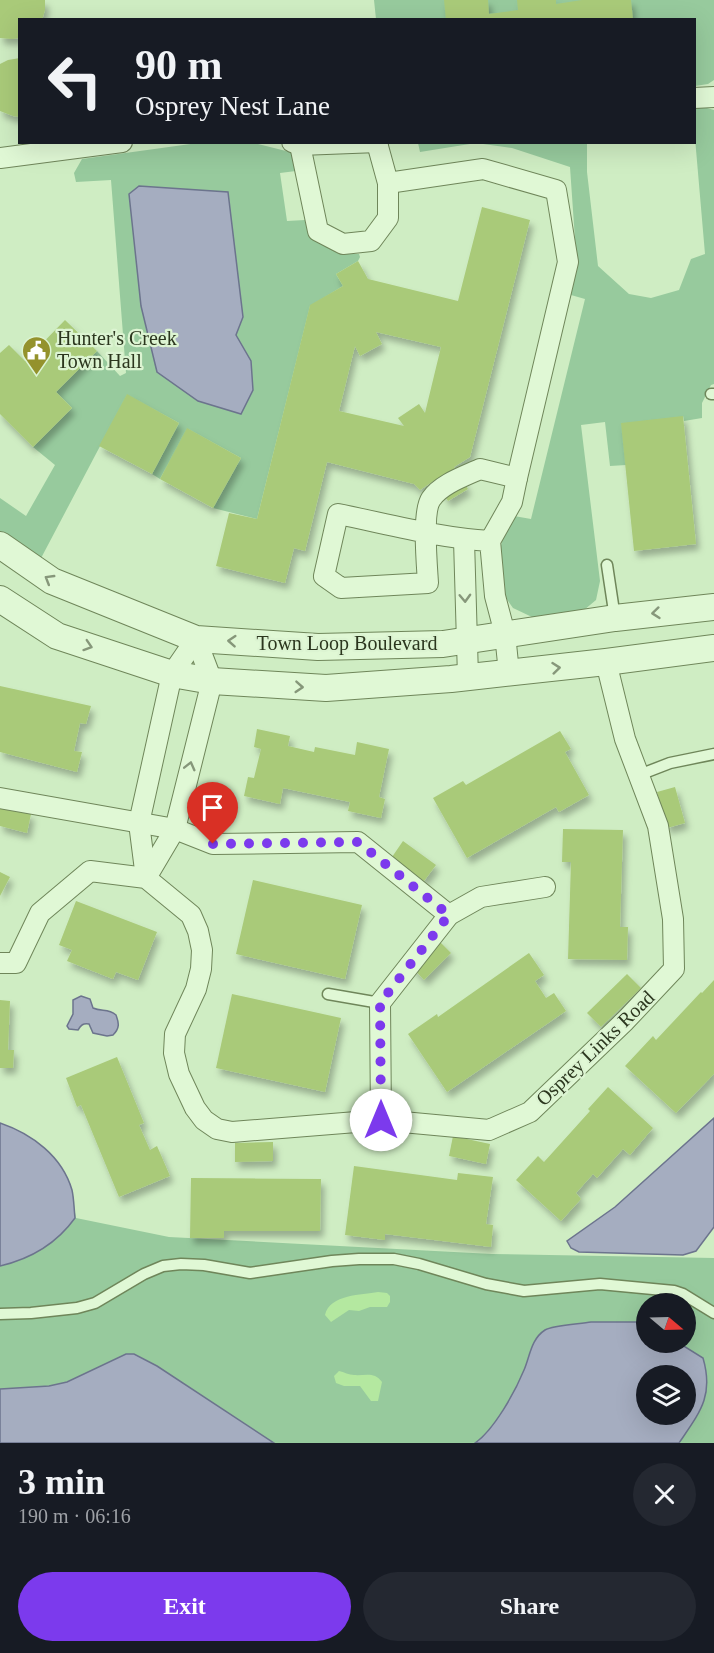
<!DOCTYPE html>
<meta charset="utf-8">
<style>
body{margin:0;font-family:Georgia,serif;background:#242831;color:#f1f3f6;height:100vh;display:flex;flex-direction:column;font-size:22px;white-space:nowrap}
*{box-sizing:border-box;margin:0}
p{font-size:20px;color:#9ea1a6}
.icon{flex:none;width:33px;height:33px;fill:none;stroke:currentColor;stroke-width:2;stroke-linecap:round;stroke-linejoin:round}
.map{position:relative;height:1443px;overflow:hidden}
.details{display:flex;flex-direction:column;background:#171b24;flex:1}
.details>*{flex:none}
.guide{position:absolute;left:18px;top:18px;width:678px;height:126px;border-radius:0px;box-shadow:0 6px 24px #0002;background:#171b24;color:#f1f3f6;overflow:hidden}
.needle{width:39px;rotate:109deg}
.fabs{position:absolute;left:636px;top:1293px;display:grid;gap:12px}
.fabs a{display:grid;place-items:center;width:60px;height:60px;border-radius:50%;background:#171b24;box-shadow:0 6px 24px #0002;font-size:30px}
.pin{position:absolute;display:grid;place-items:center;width:51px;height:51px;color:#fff;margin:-62px -26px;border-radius:50% 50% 50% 0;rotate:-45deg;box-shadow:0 0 6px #0007}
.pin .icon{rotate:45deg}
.me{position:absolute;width:66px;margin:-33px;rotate:0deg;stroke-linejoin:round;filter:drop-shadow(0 0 4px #0008)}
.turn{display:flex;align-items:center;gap:21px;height:126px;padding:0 18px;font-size:27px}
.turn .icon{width:78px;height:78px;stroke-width:2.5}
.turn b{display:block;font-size:42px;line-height:51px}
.round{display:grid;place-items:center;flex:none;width:63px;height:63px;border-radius:32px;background:#242831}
.overview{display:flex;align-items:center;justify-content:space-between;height:102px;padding:0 18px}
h1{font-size:36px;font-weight:700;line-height:45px}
.button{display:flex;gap:12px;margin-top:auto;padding:12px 18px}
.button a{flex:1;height:69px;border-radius:36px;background:#7c3aed;color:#fff;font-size:24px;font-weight:700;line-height:69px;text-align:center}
.button a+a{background:#242831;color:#f1f3f6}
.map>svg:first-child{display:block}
</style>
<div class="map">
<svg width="714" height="1443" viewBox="0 0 714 1443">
<defs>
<filter id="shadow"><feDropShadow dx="3.5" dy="6" stdDeviation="3" flood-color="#0004"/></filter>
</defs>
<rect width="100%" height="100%" fill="#cfedc3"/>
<g fill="#97ca9d" fill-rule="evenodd">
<path d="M374,0H714V80L708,84L695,86L694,20L376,19Z"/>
<path d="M695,108H707L714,110V384L711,385L702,403V418L684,421L683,416L626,465L610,466L605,422L581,425L600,581L596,600L584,610L532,617L513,608L501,591L497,561L504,534L514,516L531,519L585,299L571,295L577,268L570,167L512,148L476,143L420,152L418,143H587V172L598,266L629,294L651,298L679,290L691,259L705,254L695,138Z"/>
<path d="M205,142L254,143L294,153L296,171L280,173L287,221L305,220L309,236L339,254H359L360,257L358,261L336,274L343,286L310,306L257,519L213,508L241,458L188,429L160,479L152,474L179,423L127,395L39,562L0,536V498L26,516L55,465L33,447L72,408L56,392L97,351L120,376L126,373L111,180L76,182L74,173L82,159Z"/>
<path d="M0,1123C32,1134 62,1156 72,1190C74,1199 74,1209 76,1218L169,1237L492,1254L714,1258V1443H0ZM646,1304H686V1342H646ZM646,1376H686V1414H646Z"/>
</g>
<g fill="#b4e8a0">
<path d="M378,1292L387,1293L390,1296V1302L387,1307H370L359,1311L349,1310L331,1322L325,1315C330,1294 362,1295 378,1292Z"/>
<path d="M339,1371C344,1372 349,1375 354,1375C365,1376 374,1371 382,1382L378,1401H371L360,1386H344L336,1383L334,1376Z"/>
</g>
<g fill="#a5adc0" stroke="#6c748d" stroke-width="1.5" fill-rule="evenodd">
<path d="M139,186L228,192L243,317L236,335L251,361L253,390L241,414L198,401L157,372L141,306L129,194Z"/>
<path d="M81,996L90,999L93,1008C102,1012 108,1008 116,1015C119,1023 120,1028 113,1035L107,1036L93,1033L89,1024C83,1023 81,1025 78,1030L69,1029L67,1026L73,1014V1000Z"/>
<path d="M714,1118V1227L696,1251L683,1255L579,1252L571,1248L567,1241L615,1207Z"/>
<path d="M0,1123C32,1134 62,1156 72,1190C74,1199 74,1209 75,1218C57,1243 30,1259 0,1266Z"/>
<path d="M591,1322H646V1342L679,1343L703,1358C714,1396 700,1412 679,1443H475C494,1430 515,1392 524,1370C530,1356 531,1339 545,1330C553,1325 580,1324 591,1322ZM646,1376H686V1414H646Z"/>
<path d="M126,1354H134L157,1366L274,1443H0V1389L49,1386L67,1382Z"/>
</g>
<g fill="#a9ca79" fill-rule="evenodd" filter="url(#shadow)">
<path d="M0,0H45V10L42,20H20V38L12,39L0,38Z"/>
<path d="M444,0H488L489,14L518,10L517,0H556V4L582,0H631L633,20H446Z"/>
<path d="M20,58V117L13,116L0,111V64L8,60Z"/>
<path d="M482,207L530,220L470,457L454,467L468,489L448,501L435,480L420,490L414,484L327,462L305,551L294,548L285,583L216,566L229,513L257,519L310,305L343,286L336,274L358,261L368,279L458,301ZM376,332L441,347L425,413L419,404L398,418L404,426L339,411L355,346L360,356L382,344Z"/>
<path d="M65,320L97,351L56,392L72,408L33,447L0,414V353L9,345L25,361Z"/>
<path d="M127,394L179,423L152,474L99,446Z"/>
<path d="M683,416L696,544L634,551L621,423Z"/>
<path d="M187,428L241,458L213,508L160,479Z"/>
<path d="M0,686L91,706L86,724L80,723L74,751L82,752L77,772L0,752Z"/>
<path d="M257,729L290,736L288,746L314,752L315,747L355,755L357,742L389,749L379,797L385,799L381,818L348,811L350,802L283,788L280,804L244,796L248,777L254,778L261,749L254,747Z"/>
<path d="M560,731L571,749L565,752L589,795L559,812L556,807L467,858L433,798L463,781L466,785Z"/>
<path d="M675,787L685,823L667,828L657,792Z"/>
<path d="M0,806L31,814L27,833L0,826Z"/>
<path d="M563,829L623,830L620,927H628L627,960L568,959L571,862H562Z"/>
<path d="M403,841L436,865L424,881L392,857Z"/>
<path d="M0,872L10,877L0,896Z"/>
<path d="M253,880L362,905L345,979L236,954Z"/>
<path d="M76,901L157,932L138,980L116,972L113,979L67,961L72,950L59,945Z"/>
<path d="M437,939L451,953L424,980L410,965Z"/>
<path d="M529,953L544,975L535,981L546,998L554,993L566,1011L447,1092L408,1034L437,1014L438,1017Z"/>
<path d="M627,974L641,988L601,1027L587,1013Z"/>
<path d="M714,980V1074L676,1113L625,1066L653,1036L656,1040L701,992L702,993Z"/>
<path d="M232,994L341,1018L325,1092L216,1068Z"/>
<path d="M0,1000L10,1001L8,1050H14L13,1068H0Z"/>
<path d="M117,1057L144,1123L139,1125L150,1150L157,1146L170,1176L119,1197L81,1105L77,1107L66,1078Z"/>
<path d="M608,1087L653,1128L630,1155L623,1149L597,1178L593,1174L576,1193L581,1199L561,1221L516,1180L538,1156L544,1162L590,1111L588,1109Z"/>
<path d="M453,1136L490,1144L486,1164L449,1156Z"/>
<path d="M273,1142V1161L235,1162V1143Z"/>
<path d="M354,1166L457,1180L458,1173L493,1177L486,1224L493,1225L491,1247L385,1234V1240L345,1235Z"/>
<path d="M191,1178L321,1179L320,1231H224V1238H190Z"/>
</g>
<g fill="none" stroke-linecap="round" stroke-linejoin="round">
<defs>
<g id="service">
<path d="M711,394H714"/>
<path d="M607,565L615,618"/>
<path d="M639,775L670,763L714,754"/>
<path d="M328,994L380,1003"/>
<path d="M0,1314L31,1313L77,1308L95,1303L144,1274L163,1266L181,1264L204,1265L250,1273L332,1261L359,1259H394L419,1264L486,1284L524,1291L600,1284L674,1291L683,1294L714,1313"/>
</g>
<g id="minor">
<path d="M694,98L714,97"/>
<path d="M292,142L300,145L378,142"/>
<path d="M300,145L318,231L343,244L371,241L388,218V183L377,143"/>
<path d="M0,158L122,142"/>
<path d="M388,183L483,169L556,190L568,262L517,478"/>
<path d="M464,540L468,677"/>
<path d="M490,541C439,538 388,524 338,514L324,576L341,588L428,583C427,566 422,512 431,499C441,484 465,476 480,469L517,478L512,502L490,541L495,596L505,634L509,673"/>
<path d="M0,798L175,829L213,844L358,842L449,915"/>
<path d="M146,878L175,829L212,681L196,639"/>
<path d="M146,878L139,823L172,674L196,639"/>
<path d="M0,963H16L40,913L90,871L146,878L191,915L198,931L202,950L201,969L196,989L175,1034L174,1053L179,1074L195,1108L204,1120L217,1129L232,1132L381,1120L489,1130L530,1112L625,1021L674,969L673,919L658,826L625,739L606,662"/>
<path d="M381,1120L380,1003L449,915L481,897L545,887"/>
</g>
<g id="tertiary">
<path d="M0,545L52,581L196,639L318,647L443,644L615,618L714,607"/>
<path d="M0,599L57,636L172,674L212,681L326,688L451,679L606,662L714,648"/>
</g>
</defs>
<use href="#service" stroke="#6f865a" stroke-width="13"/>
<use href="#minor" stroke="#6f865a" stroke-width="22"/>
<use href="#tertiary" stroke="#6f865a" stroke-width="28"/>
<use href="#service" stroke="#e0f8d5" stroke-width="10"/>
<use href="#minor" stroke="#e0f8d5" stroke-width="20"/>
<use href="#tertiary" stroke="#e0f8d5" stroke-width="26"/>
</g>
<defs><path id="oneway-chevron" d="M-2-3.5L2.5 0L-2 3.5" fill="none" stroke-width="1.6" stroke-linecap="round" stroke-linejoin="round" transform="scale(1.5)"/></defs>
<g stroke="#86977a">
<use href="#oneway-chevron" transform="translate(49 579) rotate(-149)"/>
<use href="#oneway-chevron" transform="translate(465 598) rotate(88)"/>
<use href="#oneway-chevron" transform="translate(656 613) rotate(174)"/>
<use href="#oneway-chevron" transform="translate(232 641) rotate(-176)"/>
<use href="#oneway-chevron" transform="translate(88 646) rotate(18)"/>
<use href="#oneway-chevron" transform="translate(556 668) rotate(-6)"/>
<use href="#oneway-chevron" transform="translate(299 687) rotate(4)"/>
<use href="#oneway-chevron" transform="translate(190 766) rotate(-76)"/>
</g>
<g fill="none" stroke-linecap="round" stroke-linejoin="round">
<path stroke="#7c3aed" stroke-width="10" stroke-dasharray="0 18" d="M213,844L358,842L449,915L380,1003L381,1120"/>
</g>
<defs>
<symbol id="civic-pin" viewBox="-11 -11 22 30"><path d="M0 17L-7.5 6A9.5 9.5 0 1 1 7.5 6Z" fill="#94922c" stroke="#dcf4d2"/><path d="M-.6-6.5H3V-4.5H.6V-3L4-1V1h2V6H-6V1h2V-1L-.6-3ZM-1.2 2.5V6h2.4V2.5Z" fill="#fff"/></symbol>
</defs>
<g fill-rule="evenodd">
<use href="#civic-pin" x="20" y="334" width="33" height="45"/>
</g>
<g text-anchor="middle" stroke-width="4.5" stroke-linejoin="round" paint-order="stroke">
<g font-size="20" fill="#2b361e" stroke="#dcf4d2" text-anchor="start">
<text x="57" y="345">Hunter's Creek<tspan x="57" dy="23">Town Hall</tspan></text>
</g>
<g font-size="20" fill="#2b361e" stroke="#dcf4d2">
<text x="347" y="650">Town Loop Boulevard</text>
<text transform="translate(595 1048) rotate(-44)" y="7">Osprey Links Road</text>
</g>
</g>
</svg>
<div class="fabs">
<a><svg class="needle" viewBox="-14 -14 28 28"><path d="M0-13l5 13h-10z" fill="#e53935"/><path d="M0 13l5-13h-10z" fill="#9ea1a6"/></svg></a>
<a><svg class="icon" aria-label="layers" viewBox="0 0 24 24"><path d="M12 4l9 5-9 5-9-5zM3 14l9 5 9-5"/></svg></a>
</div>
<div class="pin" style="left:213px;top:844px;background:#d93025"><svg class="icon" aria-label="arrive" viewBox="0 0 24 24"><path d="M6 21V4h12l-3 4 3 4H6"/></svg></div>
<svg class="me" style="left:381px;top:1120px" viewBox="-20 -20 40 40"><circle r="19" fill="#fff"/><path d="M0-13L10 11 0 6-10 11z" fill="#7c3aed"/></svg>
<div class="guide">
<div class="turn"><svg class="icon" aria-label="left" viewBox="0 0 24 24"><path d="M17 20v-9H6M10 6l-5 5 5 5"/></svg><div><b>90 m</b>Osprey Nest Lane</div></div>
</div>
</div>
<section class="details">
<div class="overview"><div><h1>3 min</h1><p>190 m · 06:16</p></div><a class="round"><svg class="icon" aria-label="close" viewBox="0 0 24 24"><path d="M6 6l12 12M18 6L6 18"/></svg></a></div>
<div class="button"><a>Exit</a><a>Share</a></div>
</section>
